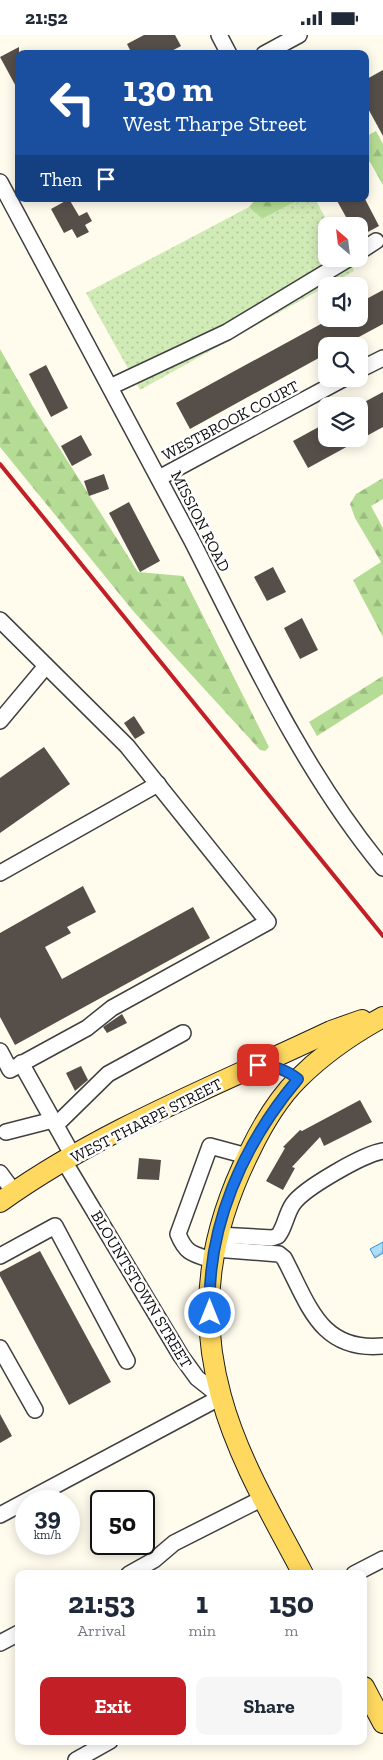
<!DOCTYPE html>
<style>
body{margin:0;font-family:"Zilla Slab",serif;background:#f6f6f7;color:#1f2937;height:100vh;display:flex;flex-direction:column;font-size:19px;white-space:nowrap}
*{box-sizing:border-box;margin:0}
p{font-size:16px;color:#747a83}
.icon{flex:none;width:28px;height:28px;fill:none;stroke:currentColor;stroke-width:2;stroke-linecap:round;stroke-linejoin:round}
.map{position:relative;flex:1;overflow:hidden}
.side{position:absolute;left:15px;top:1535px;width:352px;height:175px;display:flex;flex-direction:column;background:#fff;border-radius:10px;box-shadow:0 2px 12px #0003}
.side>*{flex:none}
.banner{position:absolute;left:15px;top:15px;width:354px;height:152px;border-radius:10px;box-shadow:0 2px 12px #0003;background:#1a4fa0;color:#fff;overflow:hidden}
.needle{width:32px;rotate:332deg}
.buttons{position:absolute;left:318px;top:182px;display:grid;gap:10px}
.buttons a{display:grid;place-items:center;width:50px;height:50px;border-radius:10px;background:#fff;box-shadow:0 2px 12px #0003;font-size:25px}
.speed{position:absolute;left:15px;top:1455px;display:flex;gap:10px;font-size:25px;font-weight:700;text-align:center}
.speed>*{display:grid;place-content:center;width:65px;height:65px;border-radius:50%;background:#fff;box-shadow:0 2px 12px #0003;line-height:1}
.speed small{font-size:12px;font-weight:400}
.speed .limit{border:2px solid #111;border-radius:8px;background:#fff;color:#111}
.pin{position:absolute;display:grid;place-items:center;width:42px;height:42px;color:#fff;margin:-21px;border-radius:10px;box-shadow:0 2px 8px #0006}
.me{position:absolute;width:55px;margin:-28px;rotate:0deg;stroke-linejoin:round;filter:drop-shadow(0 0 4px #0008)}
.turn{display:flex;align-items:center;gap:18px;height:105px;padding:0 25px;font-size:22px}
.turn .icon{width:65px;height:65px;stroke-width:2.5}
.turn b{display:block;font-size:35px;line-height:42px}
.then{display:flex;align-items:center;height:48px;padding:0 25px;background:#0003;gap:10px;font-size:19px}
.eta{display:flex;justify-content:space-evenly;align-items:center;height:85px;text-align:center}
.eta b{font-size:30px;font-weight:800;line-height:35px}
.action{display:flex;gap:10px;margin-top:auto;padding:10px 25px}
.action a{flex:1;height:58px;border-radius:10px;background:#c31f27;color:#fff;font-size:20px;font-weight:800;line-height:58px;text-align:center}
.action a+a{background:#f6f6f7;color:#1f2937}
.status{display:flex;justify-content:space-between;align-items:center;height:35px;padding:0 25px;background:#fff;direction:ltr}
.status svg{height:14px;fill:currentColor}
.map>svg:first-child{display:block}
</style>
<div class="status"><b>21:52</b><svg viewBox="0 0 49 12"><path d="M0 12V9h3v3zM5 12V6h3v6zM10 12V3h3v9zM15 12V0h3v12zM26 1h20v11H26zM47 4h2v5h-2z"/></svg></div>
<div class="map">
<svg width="383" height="1725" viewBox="0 0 383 1725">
<defs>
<pattern id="grass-dots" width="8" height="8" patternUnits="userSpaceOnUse" patternTransform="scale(1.25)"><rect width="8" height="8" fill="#d1ebb6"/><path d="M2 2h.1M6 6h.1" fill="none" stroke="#b2c89b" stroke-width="1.8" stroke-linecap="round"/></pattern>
<pattern id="forest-firs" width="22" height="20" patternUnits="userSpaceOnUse" patternTransform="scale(1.25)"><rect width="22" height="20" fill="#b5dc94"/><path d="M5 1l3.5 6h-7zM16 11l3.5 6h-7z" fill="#9abc7e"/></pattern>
<pattern id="water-waves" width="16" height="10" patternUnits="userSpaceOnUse" patternTransform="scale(1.25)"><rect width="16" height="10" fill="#b0ddf9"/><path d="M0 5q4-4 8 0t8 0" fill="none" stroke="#96bcd4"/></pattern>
</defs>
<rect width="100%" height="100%" fill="#fffcee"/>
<path fill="url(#grass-dots)" d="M300,164H315L330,191H326V224H348L354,236L140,355L86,258L249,172L262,184Z"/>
<g fill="url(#forest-firs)">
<path d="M376,96L383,109V150L370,127L365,129V102Z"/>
<path d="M256,164H300L262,184L249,172Z"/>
<path d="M0,314L32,370L138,537L183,541L269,712L265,716L260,715L134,577L0,412Z"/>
<path d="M383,443V464L371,471L383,493V602L353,545L381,527L355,483L350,469L356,459Z"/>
<path d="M383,641V659L317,701L309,687Z"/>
</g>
<path fill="url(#water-waves)" stroke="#3493d3" d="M383,1207V1218L375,1223L370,1214Z"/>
<g fill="#564e49">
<path d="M144,0H175L181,11L166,19H132L127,9Z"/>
<path d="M19,12V57L0,22Z"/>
<path d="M383,35V101L365,68V45Z"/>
<path d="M69,164L79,181L87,177L92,186L85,190L89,197L77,203L72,194L64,198L51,174Z"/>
<path d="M336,164H365L379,191L366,198L363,191H351Z"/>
<path d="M383,255V289L342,311H326V319L190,394L176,368L330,284H359V268Z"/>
<path d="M46,330L68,373L51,382L29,339Z"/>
<path d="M383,357V392L308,433L293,406L326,388V404H359V371H357Z"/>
<path d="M81,400L92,420L72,431L61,411Z"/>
<path d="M104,439L109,454L89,461L84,446Z"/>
<path d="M129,467L160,526L140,537L109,478Z"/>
<path d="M273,532L286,557L267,566L254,542Z"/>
<path d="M302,583L318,615L300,624L284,593Z"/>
<path d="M134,681L145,698L135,704L124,688Z"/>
<path d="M44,712L70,749L0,798V743Z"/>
<path d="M83,851L96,877L67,892L71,898L45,912L62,944L193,872L210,903L15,1010L0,982V898Z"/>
<path d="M122,979L127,988L107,998L103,992Z"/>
<path d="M81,1031L88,1045L75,1056L66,1038Z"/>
<path d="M360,1065L372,1087L324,1111L320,1102L292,1132L295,1133L283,1155L266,1146L285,1113L283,1112L300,1095L302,1096Z"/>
<path d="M139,1123L161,1125L159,1145L137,1144Z"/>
<path d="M40,1216L111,1347L69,1370L0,1241V1237Z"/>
<path d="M0,1379L12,1401L0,1408Z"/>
</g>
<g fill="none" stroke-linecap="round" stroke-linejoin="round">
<defs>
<g id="minor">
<path d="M219,0L229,19"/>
<path d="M264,19L299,0"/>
<path d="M0,147C64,267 129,386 192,506C249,618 303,736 383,833"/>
<path d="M359,217L376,206"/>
<path d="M359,335L383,323"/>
<path d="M110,352L227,297L348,224"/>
<path d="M159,443L343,344"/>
<path d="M0,585L127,711L268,887L112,973L87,993L10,1035L0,1016"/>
<path d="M0,686L46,631"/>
<path d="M0,838L158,749"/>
<path d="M21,1028L73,1121"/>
<path d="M56,1090L108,1039L183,998"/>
<path d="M6,1097L53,1085"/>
<path d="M0,1138L14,1157"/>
<path d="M218,1200L272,1203L278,1201C285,1192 286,1179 293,1169C304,1153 364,1119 383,1116"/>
<path d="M215,1214L279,1219L284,1223C309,1270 320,1317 383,1311"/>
<path d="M0,1221L55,1191L127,1326"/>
<path d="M212,1225C193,1219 186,1219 178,1199L210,1111L247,1121"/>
<path d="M0,1313L35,1375"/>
<path d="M0,1480L221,1362L197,1343L181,1321L64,1126"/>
<path d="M129,1539L154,1525L174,1508L263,1463"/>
<path d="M354,1539L383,1524"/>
<path d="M0,1608L19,1598"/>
<path d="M76,1725L110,1706"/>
</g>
<g id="major">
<path d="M0,1167C100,1095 220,1049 331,996L362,985"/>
<path d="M303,1539C273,1482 238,1424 221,1361C197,1274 210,1196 250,1116C262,1091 278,1064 298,1044C323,1019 352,999 383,982"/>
<path d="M364,1652L383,1688"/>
</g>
</defs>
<use href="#minor" stroke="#404040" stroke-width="18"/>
<use href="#major" stroke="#1e1e1e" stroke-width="22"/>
<use href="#minor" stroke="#fff" stroke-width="15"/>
<use href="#major" stroke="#fed85f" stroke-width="20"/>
<path stroke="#c31f27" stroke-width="4" d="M0,429L383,901"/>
</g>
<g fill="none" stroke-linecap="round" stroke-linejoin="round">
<defs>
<path id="route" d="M210,1278C206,1193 243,1109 298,1044C285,1034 274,1031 258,1030"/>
</defs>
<use href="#route" stroke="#114b97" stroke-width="12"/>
<use href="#route" stroke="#1a73e8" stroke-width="9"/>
</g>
<g text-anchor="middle" stroke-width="5" stroke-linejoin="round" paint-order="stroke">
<g font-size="16" fill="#0d0d0d" stroke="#fff">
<text transform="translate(230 385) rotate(-28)" y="6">WESTBROOK COURT</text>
<text transform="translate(201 486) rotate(63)" y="6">MISSION ROAD</text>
<text transform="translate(146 1085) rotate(-27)" y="6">WEST THARPE STREET</text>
<text transform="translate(142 1254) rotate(59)" y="6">BLOUNTSTOWN STREET</text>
</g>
</g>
</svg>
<div class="buttons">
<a><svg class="needle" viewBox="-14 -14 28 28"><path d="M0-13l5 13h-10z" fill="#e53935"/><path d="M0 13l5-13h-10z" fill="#747a83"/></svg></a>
<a><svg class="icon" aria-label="sound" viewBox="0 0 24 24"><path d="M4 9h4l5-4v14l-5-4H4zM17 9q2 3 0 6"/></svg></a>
<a><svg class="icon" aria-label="search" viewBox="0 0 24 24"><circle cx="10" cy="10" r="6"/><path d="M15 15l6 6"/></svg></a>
<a><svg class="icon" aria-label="layers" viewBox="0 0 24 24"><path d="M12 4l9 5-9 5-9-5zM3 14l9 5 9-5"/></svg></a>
</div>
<div class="speed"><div>39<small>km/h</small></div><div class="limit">50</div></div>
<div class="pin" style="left:258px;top:1030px;background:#d93025"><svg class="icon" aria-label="arrive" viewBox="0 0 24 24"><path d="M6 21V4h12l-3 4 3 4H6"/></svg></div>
<svg class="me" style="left:210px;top:1278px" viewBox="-20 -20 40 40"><circle r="17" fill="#1a73e8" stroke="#fff" stroke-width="3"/><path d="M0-11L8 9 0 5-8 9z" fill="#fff"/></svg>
<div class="banner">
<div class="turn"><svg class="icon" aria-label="left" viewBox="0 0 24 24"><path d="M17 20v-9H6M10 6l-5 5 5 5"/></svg><div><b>130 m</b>West Tharpe Street</div></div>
<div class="then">Then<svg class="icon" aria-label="arrive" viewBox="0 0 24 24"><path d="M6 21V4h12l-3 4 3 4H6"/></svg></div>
</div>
<section class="side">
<div class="eta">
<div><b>21:53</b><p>Arrival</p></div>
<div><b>1</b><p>min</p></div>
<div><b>150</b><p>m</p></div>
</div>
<div class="action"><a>Exit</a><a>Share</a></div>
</section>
</div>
